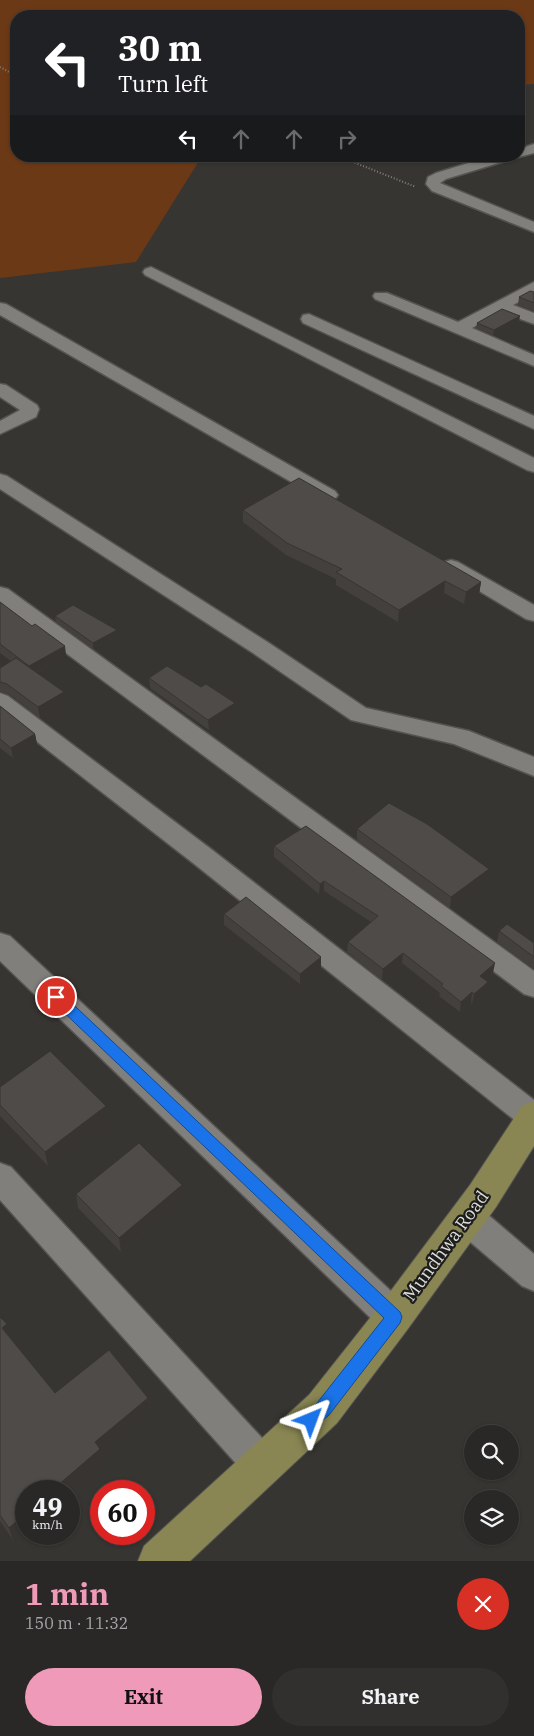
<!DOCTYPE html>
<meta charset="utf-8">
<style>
body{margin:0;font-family:"IBM Plex Serif",serif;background:#31302e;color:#f1f3f6;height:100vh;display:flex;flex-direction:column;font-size:19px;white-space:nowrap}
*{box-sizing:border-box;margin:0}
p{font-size:16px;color:#a5a6a7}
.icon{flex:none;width:28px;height:28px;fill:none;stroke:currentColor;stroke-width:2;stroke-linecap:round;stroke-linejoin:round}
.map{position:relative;height:1561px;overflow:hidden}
.drawer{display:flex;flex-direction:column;background:#292826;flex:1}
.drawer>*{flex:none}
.banner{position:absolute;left:10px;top:10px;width:515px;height:152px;border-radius:20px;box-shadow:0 1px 4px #0004,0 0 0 1px #454443;background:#202124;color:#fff;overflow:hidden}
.controls{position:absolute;left:464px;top:1425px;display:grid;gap:10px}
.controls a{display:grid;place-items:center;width:55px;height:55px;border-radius:50%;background:#292826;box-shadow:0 1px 4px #0004,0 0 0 1px #454443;font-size:25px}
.speed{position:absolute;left:15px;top:1480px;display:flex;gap:10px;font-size:25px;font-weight:700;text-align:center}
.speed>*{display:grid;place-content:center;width:65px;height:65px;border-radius:50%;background:#292826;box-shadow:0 1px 4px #0004,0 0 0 1px #454443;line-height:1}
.speed small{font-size:12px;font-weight:400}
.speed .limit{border:8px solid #d22;background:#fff;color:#111}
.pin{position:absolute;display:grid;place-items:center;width:42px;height:42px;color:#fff;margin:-21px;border:2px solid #fff;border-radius:50%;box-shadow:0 1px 5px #0007}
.me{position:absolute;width:55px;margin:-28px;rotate:44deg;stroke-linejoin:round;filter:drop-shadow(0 0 4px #0008)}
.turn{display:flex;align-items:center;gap:18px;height:105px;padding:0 25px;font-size:22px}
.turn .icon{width:65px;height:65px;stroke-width:2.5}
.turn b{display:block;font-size:35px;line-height:42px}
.lanes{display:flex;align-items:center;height:48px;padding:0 25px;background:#0003;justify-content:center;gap:25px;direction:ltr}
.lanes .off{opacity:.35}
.round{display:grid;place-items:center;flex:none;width:52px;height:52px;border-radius:26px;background:#31302e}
.headline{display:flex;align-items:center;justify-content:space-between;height:85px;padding:0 25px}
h1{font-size:30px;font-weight:800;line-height:38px;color:#ef9ab8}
.button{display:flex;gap:10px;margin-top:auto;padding:10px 25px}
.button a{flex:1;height:58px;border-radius:30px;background:#ef9ab8;color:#111;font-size:20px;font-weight:800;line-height:58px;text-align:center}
.button a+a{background:#31302e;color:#f1f3f6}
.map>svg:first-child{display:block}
</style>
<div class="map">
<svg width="534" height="1561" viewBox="0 0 534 1561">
<rect width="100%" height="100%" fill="#373532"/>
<path fill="#6c3916" d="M0,0H534V84L519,85V16H16V156H202L136,262L0,278Z"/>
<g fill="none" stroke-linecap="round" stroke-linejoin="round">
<defs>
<g id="minor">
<path d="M534,144V153L519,157L515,156H519V149Z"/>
<path d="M491,156H514L512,159L446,179L440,183L534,222V232L432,191L426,184L428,177L436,173Z"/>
<path d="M151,267L534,458V472L527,470L145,275L143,272L145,269Z"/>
<path d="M534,282V294L513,305L534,313V324L501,312L472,328L534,355V366L375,299L373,296L375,293H387L458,322Z"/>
<path d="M0,303L6,304L335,491L338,495L335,499L328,501L321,499L0,315Z"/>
<path d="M309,314L534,416V429L303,323L301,319L303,315Z"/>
<path d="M0,384L6,385L37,405L39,409L36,417L0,434V421L20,410L0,397Z"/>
<path d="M0,474L7,476L269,643L366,708L469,731L534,757V776L454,744L351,720L253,653L0,489Z"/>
<path d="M451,560L458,562L534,605V621L526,619L444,570L440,566L444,562Z"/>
<path d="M0,587L8,589L534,971V997L524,994L0,604Z"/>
<path d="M0,693L8,696L211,849L534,1100V1130L522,1126L193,863L0,713Z"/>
<path d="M0,933L10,936L406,1305L411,1317L406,1329L394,1334L382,1329L0,961Z"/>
<path d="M0,1163L11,1167L275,1452L281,1465L275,1478L262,1484L249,1478L0,1200Z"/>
<path d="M467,1203L479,1207L534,1254V1291L522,1286L455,1229L451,1218L455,1207Z"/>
</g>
<path id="major" d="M534,1101V1146L496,1207L407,1330L337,1423L190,1561H138L144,1546L309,1395L381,1304L470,1185L522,1106Z"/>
</defs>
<use href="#minor" stroke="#545350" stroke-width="3"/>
<use href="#major" stroke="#545350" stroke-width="2"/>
<g stroke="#817f7d" stroke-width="2" stroke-dasharray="1 2" stroke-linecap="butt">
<path d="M0,67L16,76"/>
<path d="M338,156L416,187"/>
</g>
<use href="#minor" fill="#817f7b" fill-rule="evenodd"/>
<use href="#major" fill="#898653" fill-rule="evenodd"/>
</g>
<g fill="#43403e">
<path d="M534,292V311L518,305L519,297Z"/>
<path d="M519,321L493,335L476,328L477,323Z"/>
<path d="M243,510L481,582L479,594L464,604L444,593L398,622L336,585V579L286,555L243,522Z"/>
<path d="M0,602L66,655L36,672L64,692L66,702L40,718L9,694L0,692V668L11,661L0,653Z"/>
<path d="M55,616L118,635L93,649L56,622Z"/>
<path d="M149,678L235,703V714L209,730L150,688Z"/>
<path d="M0,706L35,734L37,744L13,758L0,748Z"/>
<path d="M357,829L489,869L487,879L450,908L357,840Z"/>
<path d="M274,846L493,973L485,980L486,992L472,1004L471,1002L460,1012L439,996L440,993L402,963L382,980L347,952L348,942L371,922L324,891L319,894L274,857Z"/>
<path d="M224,914L321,968L300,984L224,925Z"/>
<path d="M499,931L534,943V969L497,942Z"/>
<path d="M0,1087L106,1106L108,1120L48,1166L0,1116Z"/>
<path d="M76,1194L183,1199L121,1252L78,1208Z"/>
<path d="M0,1317L7,1324L10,1338L55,1393L148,1398L150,1412L101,1453L103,1462L13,1540L0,1521Z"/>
</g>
<g fill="#373432">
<path d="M520,316L519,321L493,335L494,330Z"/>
<path d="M445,581L444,593L398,622L399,610Z"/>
<path d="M481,582L479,594L464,604L466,592Z"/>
<path d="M117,630L118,635L93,649V643Z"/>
<path d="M65,646L66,655L30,675L29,666Z"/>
<path d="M64,692L66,702L40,718L38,707Z"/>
<path d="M235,703V714L209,730L208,720Z"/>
<path d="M35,734L37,744L13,758L11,748Z"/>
<path d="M489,869L487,879L450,908L451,897Z"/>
<path d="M324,881V891L319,894L320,884Z"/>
<path d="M403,953L402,963L382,980L383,969Z"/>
<path d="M321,957V968L300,984V974Z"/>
<path d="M495,963L493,973L478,986L480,976Z"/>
<path d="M488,982L486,992L472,1004L474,994Z"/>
<path d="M472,992L471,1002L460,1012L461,1002Z"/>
<path d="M106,1106L108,1120L48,1166L45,1152Z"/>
<path d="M182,1185L183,1199L121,1252L119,1238Z"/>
<path d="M7,1324L11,1338L2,1328Z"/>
<path d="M148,1398L150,1412L101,1453L103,1462L69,1492L51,1491L95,1442Z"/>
<path d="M26,1513V1529L13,1540L9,1528Z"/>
</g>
<g fill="#4e4b48" stroke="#373432">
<path d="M530,291L534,292V303L519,297Z"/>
<path d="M502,309L520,316L494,330L477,323Z"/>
<path d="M299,478L481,582L466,592L445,581L399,610L336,572L342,569L287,543L243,510Z"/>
<path d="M0,602L32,626L35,624L65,646L29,666L0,644Z"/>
<path d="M73,605L117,630L93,643L55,616Z"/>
<path d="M16,658L64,692L38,707L7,684L0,682V668Z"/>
<path d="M167,666L201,687L206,684L235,703L208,720L149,678Z"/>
<path d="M0,706L35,734L11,748L0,739Z"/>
<path d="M389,803L427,824L489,869L451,897L357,829Z"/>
<path d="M306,826L495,963L480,976L488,982L474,994L472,992L461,1002L441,986L443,984L403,953L383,969L348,942L378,916L324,881L320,884L274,846Z"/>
<path d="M246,897L321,957L300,974L224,914Z"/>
<path d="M507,924L534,943V957L499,931Z"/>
<path d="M50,1051L106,1106L45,1152L0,1105V1087Z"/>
<path d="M139,1143L182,1185L119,1238L76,1194Z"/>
<path d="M0,1317L7,1324L2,1328L55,1393L109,1350L148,1398L95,1442L100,1449L51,1491H26V1513L9,1528L0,1515Z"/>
</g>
<path fill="#1a73e8" stroke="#114b97" d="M56,992L61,993L400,1312L402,1317L400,1323L329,1415L316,1426L311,1429L305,1426L302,1420L305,1415L317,1403L384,1318L52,1001L50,997L52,993Z"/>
<g text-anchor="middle" stroke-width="4.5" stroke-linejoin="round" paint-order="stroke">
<g font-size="18" fill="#dedddb" stroke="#1d1d1b">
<text transform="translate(446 1246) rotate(-54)" y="6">Mundhwa Road</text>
</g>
</g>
</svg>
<div class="controls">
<a><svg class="icon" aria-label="search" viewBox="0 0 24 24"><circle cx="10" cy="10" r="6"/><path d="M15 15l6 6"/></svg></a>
<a><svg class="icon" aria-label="layers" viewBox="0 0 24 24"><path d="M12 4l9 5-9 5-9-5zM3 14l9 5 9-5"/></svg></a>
</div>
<div class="speed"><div>49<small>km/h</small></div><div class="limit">60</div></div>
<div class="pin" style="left:56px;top:997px;background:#d93025"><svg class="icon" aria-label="arrive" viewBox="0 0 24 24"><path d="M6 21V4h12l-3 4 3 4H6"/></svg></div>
<svg class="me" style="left:311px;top:1420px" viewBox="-20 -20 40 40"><path d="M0-17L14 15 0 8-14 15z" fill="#1a73e8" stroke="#fff" stroke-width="4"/></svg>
<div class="banner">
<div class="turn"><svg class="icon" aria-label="left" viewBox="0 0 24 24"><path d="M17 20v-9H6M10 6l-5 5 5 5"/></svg><div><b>30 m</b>Turn left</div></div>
<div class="lanes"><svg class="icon" aria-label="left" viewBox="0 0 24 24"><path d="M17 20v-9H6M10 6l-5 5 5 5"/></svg><svg class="icon off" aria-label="ahead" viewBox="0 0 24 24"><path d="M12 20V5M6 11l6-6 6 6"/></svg><svg class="icon off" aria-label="ahead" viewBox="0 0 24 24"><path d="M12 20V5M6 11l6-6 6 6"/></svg><svg class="icon off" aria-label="right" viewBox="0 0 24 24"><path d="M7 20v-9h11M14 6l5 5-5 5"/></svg></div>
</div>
</div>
<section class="drawer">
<div class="headline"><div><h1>1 min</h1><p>150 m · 11:32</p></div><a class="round" style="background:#d93025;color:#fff"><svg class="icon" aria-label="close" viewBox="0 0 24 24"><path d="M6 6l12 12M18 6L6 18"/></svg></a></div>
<div class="button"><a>Exit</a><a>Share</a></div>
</section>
